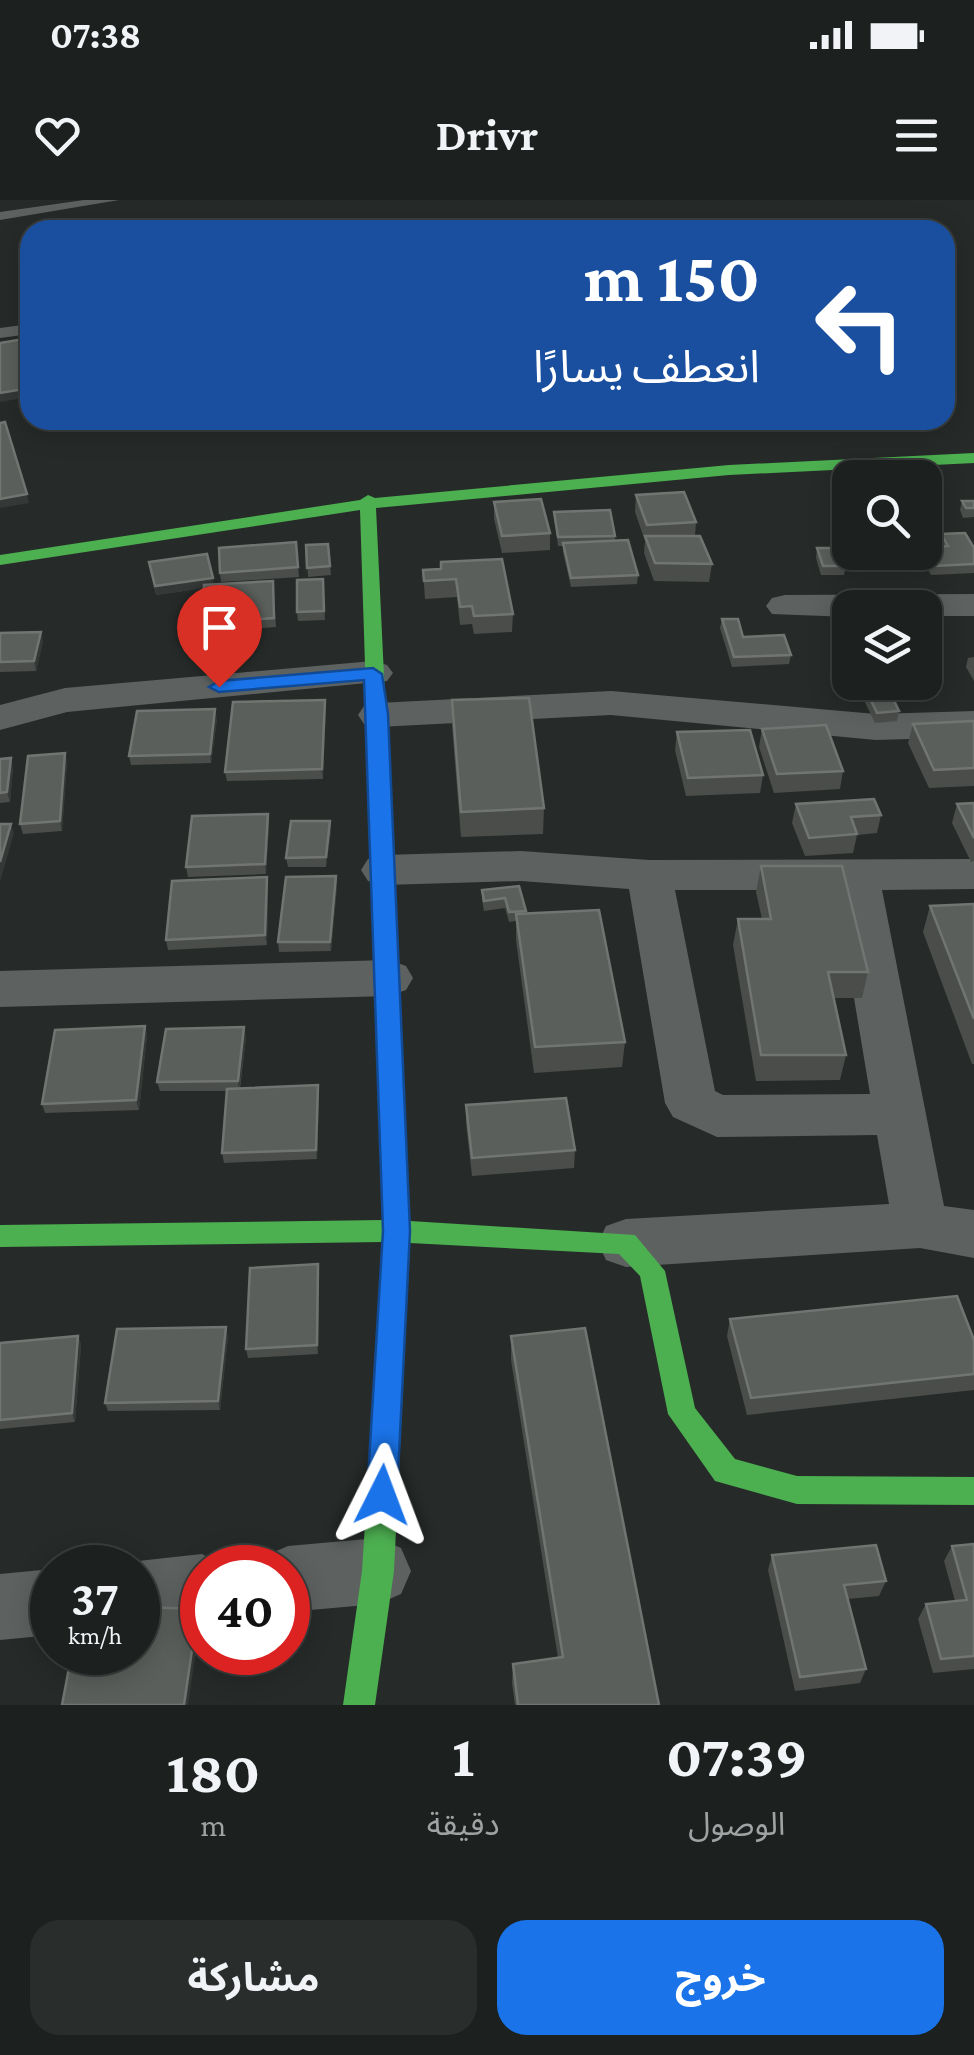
<!DOCTYPE html>
<html lang="ar">
<meta charset="utf-8">
<style>
body{margin:0;font-family:"Crimson Pro","Noto Sans Arabic",serif;background:#292d2c;color:#f1f3f6;direction:rtl;height:100vh;display:flex;flex-direction:column;font-size:38px;white-space:nowrap}
*{box-sizing:border-box;margin:0}
p{font-size:32px;color:#a0a3a4}
.icon{flex:none;width:55px;height:55px;fill:none;stroke:currentColor;stroke-width:2;stroke-linecap:round;stroke-linejoin:round}
.map{position:relative;height:1505px;overflow:hidden;direction:ltr}
.panel{display:flex;flex-direction:column;background:#1c201f;flex:1}
.panel>*{flex:none}
.top-card{position:absolute;left:20px;top:20px;width:935px;height:210px;border-radius:30px;box-shadow:0 5px 25px #0003,0 0 0 2px #3a3e3d;direction:rtl;background:#1a4fa0;color:#fff;overflow:hidden}
.fabs{position:absolute;left:832px;top:260px;display:grid;gap:20px}
.fabs a{display:grid;place-items:center;width:110px;height:110px;border-radius:20px;background:#1c201f;box-shadow:0 5px 25px #0003,0 0 0 2px #3a3e3d;font-size:50px}
.speed{position:absolute;left:30px;top:1345px;display:flex;gap:20px;font-size:50px;font-weight:700;text-align:center}
.speed>*{display:grid;place-content:center;width:130px;height:130px;border-radius:50%;background:#1c201f;box-shadow:0 5px 25px #0003,0 0 0 2px #3a3e3d;line-height:1}
.speed small{font-size:25px;font-weight:400}
.speed .limit{border:15px solid #d22;background:#fff;color:#111}
.pin{position:absolute;display:grid;place-items:center;width:85px;height:85px;color:#fff;margin:-102px -42px;border-radius:50% 50% 50% 0;rotate:-45deg;box-shadow:0 0 10px #0007}
.pin .icon{rotate:45deg}
.me{position:absolute;width:110px;margin:-55px;rotate:3deg;stroke-linejoin:round;filter:drop-shadow(0 0 8px #0008)}
.turn{display:flex;align-items:center;gap:35px;height:210px;padding:0 30px;font-size:45px}
.turn .icon{width:130px;height:130px;stroke-width:2.5}
.turn b{display:block;font-size:70px;line-height:85px}
.eta{display:flex;justify-content:space-evenly;align-items:center;height:170px;text-align:center}
.eta b{font-size:60px;font-weight:700;line-height:70px}
.action{display:flex;gap:20px;margin-top:auto;padding:20px 30px}
.action a{flex:1;height:115px;border-radius:30px;background:#1a73e8;color:#fff;font-size:40px;font-weight:700;line-height:115px;text-align:center}
.action a+a{background:#292d2c;color:#f1f3f6}
.status{display:flex;justify-content:space-between;align-items:center;height:70px;padding:0 50px;background:#1c201f;direction:ltr}
.status svg{height:28px;fill:currentColor}
header{display:flex;justify-content:space-between;align-items:center;height:130px;padding:0 30px;background:#1c201f;font-size:45px;font-weight:700}
.map>svg:first-child{display:block}
</style>
<div class="status"><b>07:38</b><svg viewBox="0 0 49 12"><path d="M0 12V9h3v3zM5 12V6h3v6zM10 12V3h3v9zM15 12V0h3v12zM26 1h20v11H26zM47 4h2v5h-2z"/></svg></div>
<header><svg class="icon" aria-label="menu" viewBox="0 0 24 24"><path d="M4 6h16M4 12h16M4 18h16"/></svg>Drivr<svg class="icon" aria-label="heart" viewBox="0 0 24 24"><path d="M12 20l-8-8c-3-5 5-10 8-4 3-6 11-1 8 4z"/></svg></header>
<div class="map">
<svg width="974" height="1505" viewBox="0 0 974 1505">
<rect width="100%" height="100%" fill="#262b29"/>
<g fill="none" stroke-linecap="round" stroke-linejoin="round">
<g fill="#5d6260" fill-rule="evenodd">
<path d="M84,0H119L0,20V12Z"/>
<path d="M30,124V134L0,138V128Z"/>
</g>
<g fill="#5d6260" fill-rule="evenodd">
<path d="M974,394V416H925V408H850V417L772,414L766,406L772,398L785,395Z"/>
<path d="M373,461L387,465L393,473L387,481L67,512L0,530V505L65,488Z"/>
<path d="M611,491L876,514L974,511V537L876,540L611,515L378,527L364,524L358,515L364,506L378,503Z"/>
<path d="M521,651L649,660L974,659V689L882,690L944,1006L974,1010V1058L920,1048L626,1067L606,1060L598,1043L606,1026L626,1019L889,1004L877,935L717,937L673,917L665,903L629,689L521,681L384,685L368,681L361,670L368,659L384,655ZM675,690H836L870,894L723,895L715,891Z"/>
<path d="M389,760L406,766L413,778L406,790L389,796L0,807V771Z"/>
<path d="M378,1338L401,1348L411,1371L401,1394L378,1404L288,1412V1368H260L265,1356L288,1346Z"/>
<path d="M202,1354L227,1368H202V1420L138,1427V1368H122L138,1361Z"/>
<path d="M52,1369V1435L0,1440V1374Z"/>
</g>
<path fill="#4caf50" fill-rule="evenodd" d="M974,253V263L729,275L376,308L410,1021L635,1035L665,1071L695,1208L735,1259L797,1276L974,1277V1305L797,1304L715,1281L668,1214L640,1076L619,1054L410,1043L394,1371L375,1505H343L362,1371L383,1042L0,1047V1025L383,1020L360,310L0,365V355L360,300L368,295L375,298L729,265Z"/>
</g>
<g fill="#4a4d4a">
<path d="M636,295L696,322L695,336L712,364L709,382L654,381L644,353L645,341L635,312Z"/>
<path d="M962,301H974V317L963,318L960,310Z"/>
<path d="M494,302L550,333V350L502,353L494,319Z"/>
<path d="M554,312L615,336V341L638,375L637,384L571,387L563,352V346H558Z"/>
<path d="M941,334L974,348V373L931,375L921,357L922,352H925V347H941L939,343Z"/>
<path d="M296,342L299,377L221,382L220,373Z"/>
<path d="M328,344L331,375L308,377L306,345Z"/>
<path d="M817,348L846,366L844,375H821L816,358Z"/>
<path d="M149,362L214,384L273,381L276,427L205,432L204,388L156,395Z"/>
<path d="M441,369L513,414L512,432L474,434L472,424L460,425L457,397L425,399L423,370Z"/>
<path d="M323,379L325,420L298,421L297,412Z"/>
<path d="M722,419L743,437L791,455L789,464L732,467L720,428Z"/>
<path d="M0,433L43,441L36,471L0,472Z"/>
<path d="M974,457V481L966,467L968,458Z"/>
<path d="M859,482H885L899,511L897,521L875,523L858,488Z"/>
<path d="M325,500L323,579L227,581L225,572Z"/>
<path d="M452,500L544,608L543,634L461,637L452,526Z"/>
<path d="M217,519L211,563L131,565L129,556Z"/>
<path d="M974,521V586L929,588L908,543L913,524Z"/>
<path d="M762,529L843,571L840,589L774,593L759,547Z"/>
<path d="M677,532L763,575L760,593L686,596L675,550Z"/>
<path d="M65,553L67,562L62,631L23,634L20,624Z"/>
<path d="M0,559L13,568L10,602L0,603Z"/>
<path d="M974,603V661L971,662L952,623L957,604Z"/>
<path d="M796,604L881,615L877,633L857,635L853,653L805,656L792,623Z"/>
<path d="M330,621L331,631L326,667H288L286,658Z"/>
<path d="M269,624L266,674L188,677L186,667Z"/>
<path d="M761,666L868,772L862,798H833L846,855L840,880L756,881L733,745L738,719H762L756,692Z"/>
<path d="M336,676L337,686L331,751L279,752L278,742Z"/>
<path d="M267,677L268,686L267,745L168,750L166,740Z"/>
<path d="M519,686L526,714L625,842L622,867L534,873L516,740V721L509,722L505,708L484,711L482,700V690Z"/>
<path d="M974,704V864H972L923,732L930,706Z"/>
<path d="M145,826L147,836L139,910L45,913L42,904Z"/>
<path d="M246,837L240,889L319,895L317,959L224,963L222,953L227,891H160L157,882Z"/>
<path d="M466,905L575,950L574,968L472,976L466,923Z"/>
<path d="M318,1064L319,1073L318,1154L248,1158L246,1149Z"/>
<path d="M730,1119L974,1140V1190L747,1215L727,1136Z"/>
<path d="M78,1136L81,1145L75,1222L0,1229V1143Z"/>
<path d="M228,1136L220,1210L108,1211L105,1203Z"/>
<path d="M511,1136L659,1505H515L512,1483L513,1464L558,1458L511,1160Z"/>
<path d="M974,1344V1469L933,1473L918,1419L926,1404L955,1401L944,1361L952,1346Z"/>
<path d="M772,1355L886,1381L879,1396L848,1399L866,1469L860,1483L795,1491L768,1370Z"/>
</g>
<g fill="#343836">
<path d="M30,188V197L0,202V193Z"/>
<path d="M27,294L29,303L0,308V299Z"/>
<path d="M213,378L214,387L156,395L155,386Z"/>
<path d="M41,432L43,441L36,471L34,461Z"/>
<path d="M325,500L326,509L323,579L322,569Z"/>
<path d="M215,509L217,519L211,563L210,554Z"/>
<path d="M65,553L67,562L62,631L60,621Z"/>
<path d="M11,558L13,568L10,602L7,592Z"/>
<path d="M268,614L269,624L266,674L265,664Z"/>
<path d="M330,621L331,631L326,667V657Z"/>
<path d="M11,624L14,633L0,682V662Z"/>
<path d="M336,676L337,686L331,751L330,742Z"/>
<path d="M267,677L268,686L267,745L265,735Z"/>
<path d="M145,826L147,836L139,910L136,900Z"/>
<path d="M244,827L246,837L239,890L238,881Z"/>
<path d="M318,885L319,895L317,959L316,950Z"/>
<path d="M318,1064L319,1073L318,1154L317,1145Z"/>
<path d="M226,1127L228,1136L220,1210L218,1201Z"/>
<path d="M78,1136L81,1145L75,1222L72,1213Z"/>
<path d="M198,1409L201,1417L188,1505H184Z"/>
</g>
<g fill="#5b5f5b" stroke="#717572" stroke-width="2.5">
<path d="M30,138V188L0,193V143Z"/>
<path d="M5,222L27,294L0,299V223Z"/>
<path d="M684,292L696,322L647,325L636,295Z"/>
<path d="M541,299L550,333L502,336L494,302Z"/>
<path d="M962,301H974V308H966Z"/>
<path d="M610,310L615,336L558,337L554,312Z"/>
<path d="M965,333L974,348V364L933,366L925,347L948,346L941,334Z"/>
<path d="M645,336H700L712,364L655,363Z"/>
<path d="M628,340L638,375L571,378L563,343Z"/>
<path d="M296,342L298,367L220,373L219,348Z"/>
<path d="M328,344L330,366L307,368L306,345Z"/>
<path d="M817,348H840L846,366H823Z"/>
<path d="M207,354L213,378L155,386L149,362Z"/>
<path d="M502,359L513,414L474,416L472,406L460,407L456,379L424,381L423,370L441,369V362Z"/>
<path d="M323,379L324,411L297,412V380Z"/>
<path d="M273,381L274,418L204,423V385Z"/>
<path d="M722,419H738L743,437L784,435L791,455L734,457Z"/>
<path d="M41,432L34,461L0,462V433Z"/>
<path d="M862,482H885L899,511L877,513Z"/>
<path d="M529,498L544,608L461,612L452,500Z"/>
<path d="M325,500L322,569L225,572L233,502Z"/>
<path d="M215,509L210,554L129,556L137,511Z"/>
<path d="M974,521V568L934,570L913,524Z"/>
<path d="M826,525L843,571L777,574L762,529Z"/>
<path d="M750,530L763,575L688,578L677,532Z"/>
<path d="M65,553L60,621L20,624L28,556Z"/>
<path d="M11,558L7,592L0,593V559Z"/>
<path d="M874,599L881,615L851,617L857,634L809,638L796,604Z"/>
<path d="M974,603V638L957,604Z"/>
<path d="M268,614L265,664L186,667L192,616Z"/>
<path d="M291,621H330L326,657L286,658Z"/>
<path d="M0,624H11L0,662Z"/>
<path d="M761,666H842L868,772H828L846,855H761L738,719H771Z"/>
<path d="M336,676L330,742H278L286,677Z"/>
<path d="M267,677L265,735L166,740L172,681Z"/>
<path d="M519,686L526,711L509,712L505,698L484,701L482,690Z"/>
<path d="M974,704V819L930,706Z"/>
<path d="M599,710L625,842L535,847L516,714Z"/>
<path d="M145,826L136,900L42,904L55,830Z"/>
<path d="M244,827L238,881L157,882L166,829Z"/>
<path d="M318,885L316,950L222,953L227,889Z"/>
<path d="M566,898L575,950L472,958L466,905Z"/>
<path d="M318,1064L317,1145L246,1149L250,1068Z"/>
<path d="M957,1096L974,1140V1174L751,1198L730,1119Z"/>
<path d="M226,1127L218,1201L105,1203L117,1129Z"/>
<path d="M585,1128L659,1505H518L513,1464L563,1457L511,1136Z"/>
<path d="M78,1136L72,1213L0,1220V1143Z"/>
<path d="M974,1344V1456L941,1459L926,1404L967,1400L952,1346Z"/>
<path d="M876,1345L886,1381L844,1385L866,1469L800,1477L772,1355Z"/>
<path d="M138,1407L198,1409L184,1505H62L72,1452H138Z"/>
</g>
<path fill="#1a73e8" stroke="#114b97" stroke-width="2.5" d="M373,468L382,474L388,514L410,1031L397,1295L393,1305L382,1310L371,1305L367,1295L383,1031L364,480L219,492L209,487L219,481Z"/>
</svg>
<div class="fabs">
<a><svg class="icon" aria-label="search" viewBox="0 0 24 24"><circle cx="10" cy="10" r="6"/><path d="M15 15l6 6"/></svg></a>
<a><svg class="icon" aria-label="layers" viewBox="0 0 24 24"><path d="M12 4l9 5-9 5-9-5zM3 14l9 5 9-5"/></svg></a>
</div>
<div class="speed"><div>37<small>km/h</small></div><div class="limit">40</div></div>
<div class="pin" style="left:219px;top:487px;background:#d93025"><svg class="icon" aria-label="arrive" viewBox="0 0 24 24"><path d="M6 21V4h12l-3 4 3 4H6"/></svg></div>
<svg class="me" style="left:382px;top:1295px" viewBox="-20 -20 40 40"><path d="M0-17L14 15 0 8-14 15z" fill="#1a73e8" stroke="#fff" stroke-width="4"/></svg>
<div class="top-card">
<div class="turn"><svg class="icon" aria-label="left" viewBox="0 0 24 24"><path d="M17 20v-9H6M10 6l-5 5 5 5"/></svg><div><b>150 m</b>انعطف يسارًا</div></div>
</div>
</div>
<section class="panel">
<div class="eta">
<div><b>07:39</b><p>الوصول</p></div>
<div><b>1</b><p>دقيقة</p></div>
<div><b>180</b><p>m</p></div>
</div>
<div class="action"><a>خروج</a><a>مشاركة</a></div>
</section>
